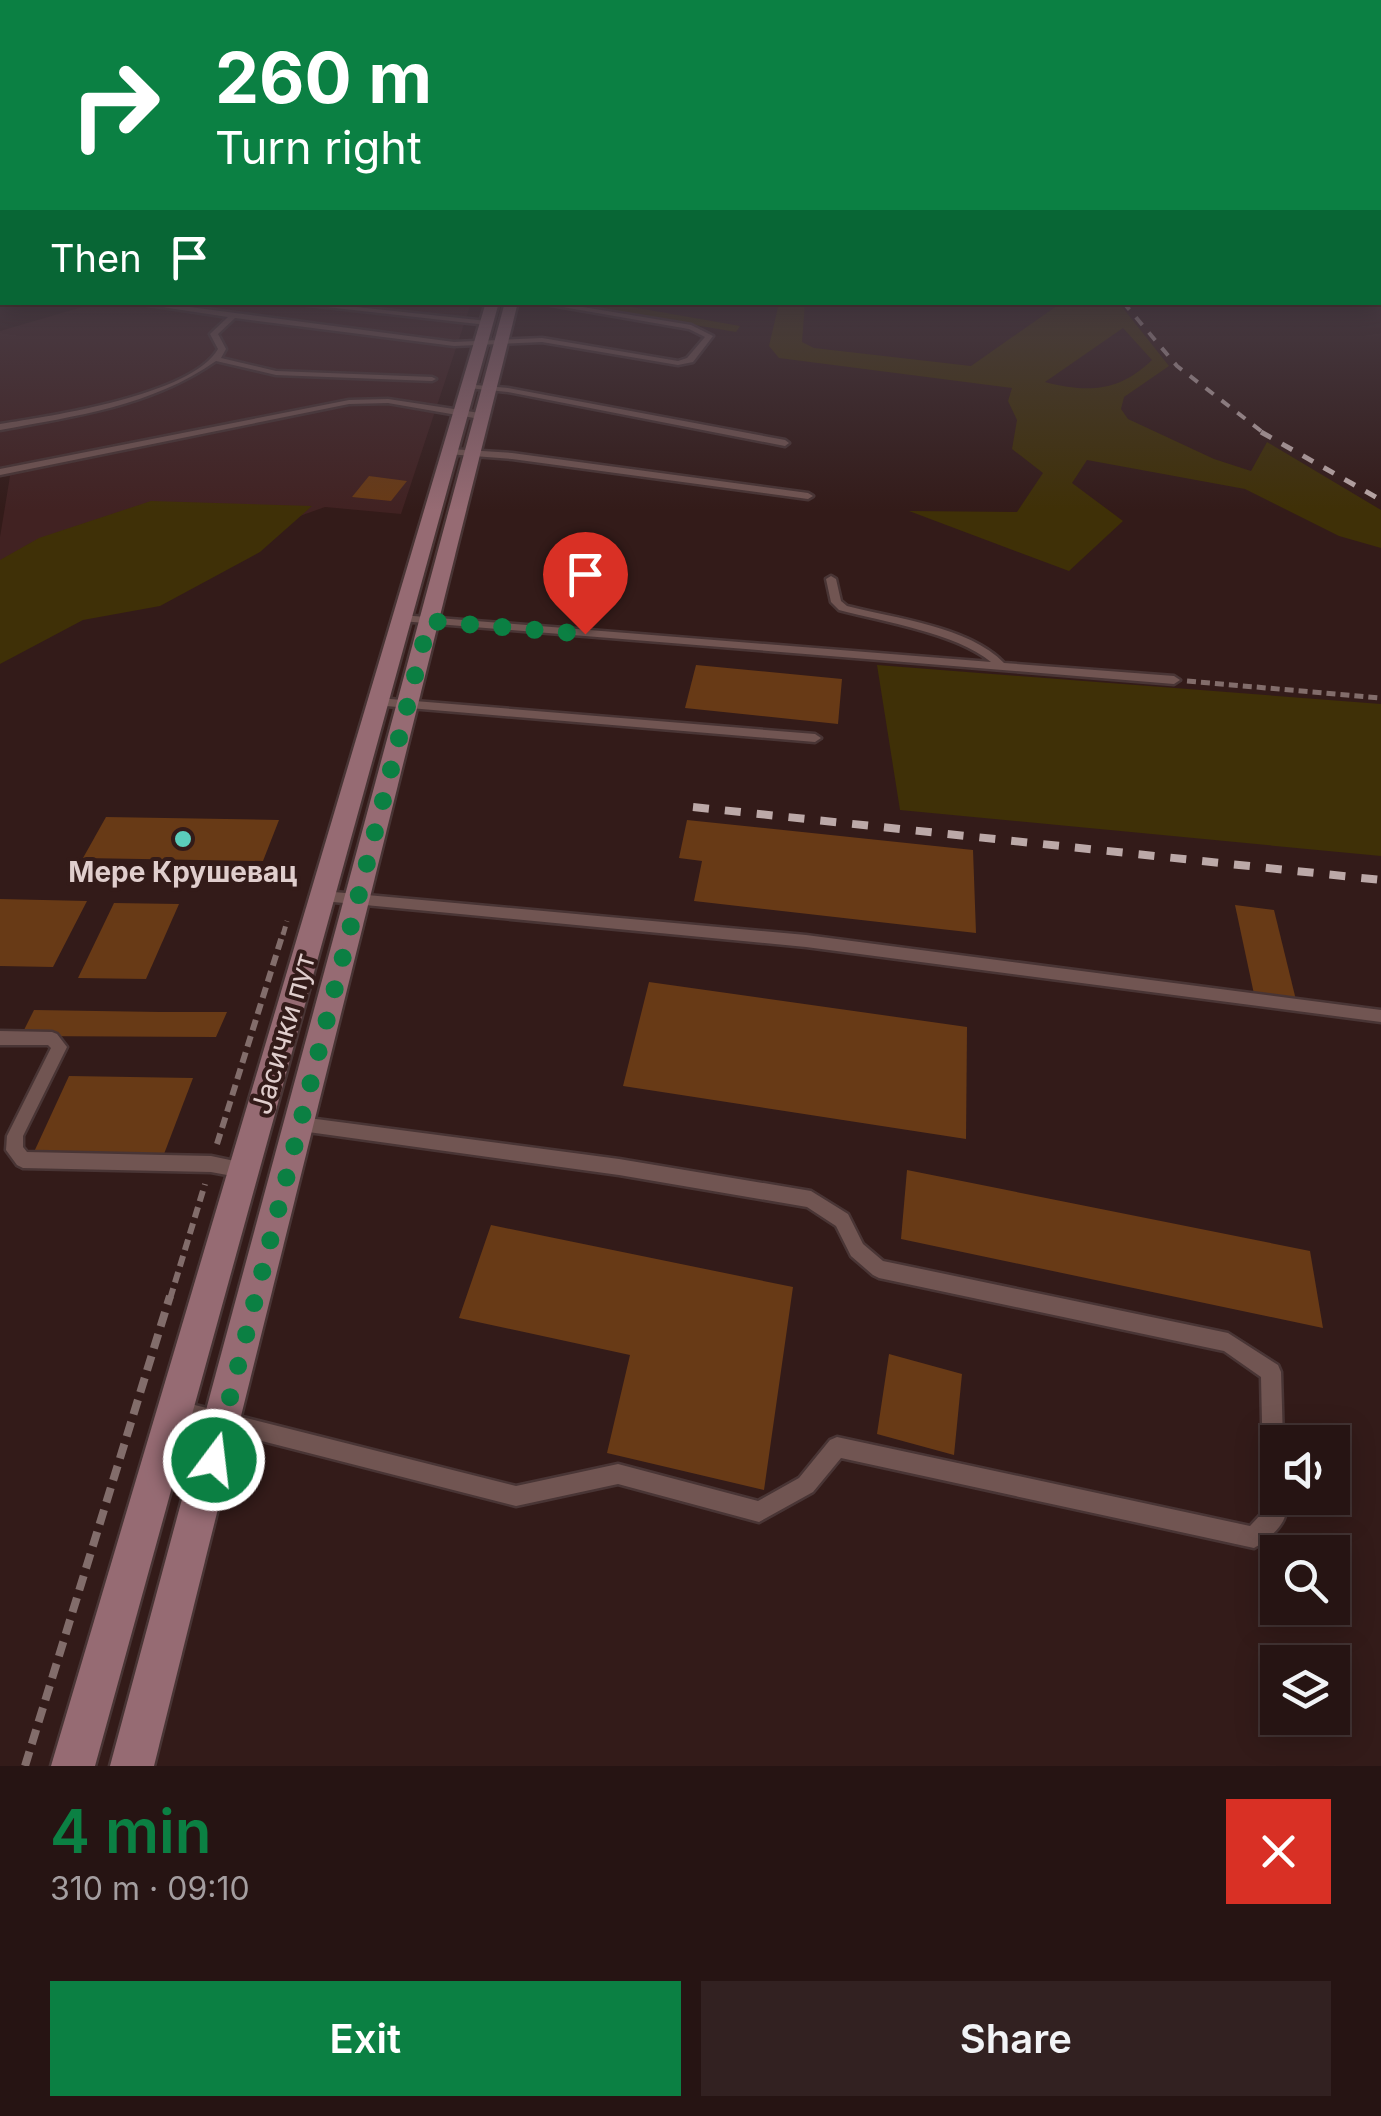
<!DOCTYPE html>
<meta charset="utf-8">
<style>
body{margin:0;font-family:Inter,sans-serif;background:#322121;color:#f1f3f6;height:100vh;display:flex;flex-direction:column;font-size:38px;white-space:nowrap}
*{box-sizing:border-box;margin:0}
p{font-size:32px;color:#a49ea0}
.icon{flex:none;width:55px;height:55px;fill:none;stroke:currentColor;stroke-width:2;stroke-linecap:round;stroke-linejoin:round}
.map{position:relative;height:1766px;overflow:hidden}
.drawer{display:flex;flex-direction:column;background:#261413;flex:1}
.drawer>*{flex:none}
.guide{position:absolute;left:0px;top:0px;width:1382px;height:305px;box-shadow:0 5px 25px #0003,0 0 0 2px #423333;background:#0b8043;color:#fff;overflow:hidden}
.controls{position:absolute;left:1260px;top:1425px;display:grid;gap:20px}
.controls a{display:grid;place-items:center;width:90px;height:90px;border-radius:0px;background:#261413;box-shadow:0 5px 25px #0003,0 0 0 2px #423333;font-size:50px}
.pin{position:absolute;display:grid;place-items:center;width:85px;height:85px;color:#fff;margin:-102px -42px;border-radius:50% 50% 50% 0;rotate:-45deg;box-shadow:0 0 10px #0007}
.pin .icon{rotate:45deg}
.me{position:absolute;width:110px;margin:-55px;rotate:15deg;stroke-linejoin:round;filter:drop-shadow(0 0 8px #0008)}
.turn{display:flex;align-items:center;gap:35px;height:210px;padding:0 50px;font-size:45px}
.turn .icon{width:130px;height:130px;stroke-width:2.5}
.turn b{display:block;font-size:70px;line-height:85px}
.then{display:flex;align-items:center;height:95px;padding:0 50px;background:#0003;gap:20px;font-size:38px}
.round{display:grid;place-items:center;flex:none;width:105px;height:105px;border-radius:0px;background:#322121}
.overview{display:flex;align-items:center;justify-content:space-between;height:170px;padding:0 50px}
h1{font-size:60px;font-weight:600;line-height:75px;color:#0b8043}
.primary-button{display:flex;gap:20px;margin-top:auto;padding:20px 50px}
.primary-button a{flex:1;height:115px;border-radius:0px;background:#0b8043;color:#fff;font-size:40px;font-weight:600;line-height:115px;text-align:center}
.primary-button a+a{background:#322121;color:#f1f3f6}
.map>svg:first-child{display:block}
</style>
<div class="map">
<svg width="1381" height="1766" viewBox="0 0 1381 1766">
<rect width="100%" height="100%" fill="#331b19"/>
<path fill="#412222" d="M96,303H471L401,514L325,507L203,551L0,601V537L10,476L0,477V331Z"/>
<g fill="#3f3007" fill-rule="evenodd">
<path d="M565,303H609L740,326L736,332Z"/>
<path d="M779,303H805L802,342L814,348L971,366L1061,303H1119L1169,366L1124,397L1121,409L1128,419L1214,459L1251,471L1267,442L1381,510V548L1339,536L1245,489L1087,460L1072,483L1123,521L1069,571L909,511L1017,512L1043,473L1012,449L1017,420L1008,401L1012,388L779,358L769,346ZM1123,328L1152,360C1119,392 1088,393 1045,382Z"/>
<path d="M151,501L312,506L260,552L160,606L83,620L0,664V560L39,538Z"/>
<path d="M877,665L1381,704V856L900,810Z"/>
</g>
<g fill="#683a16">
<path d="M369,476L407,481L391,501L352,497Z"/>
<path d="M696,665L842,679L838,724L685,708Z"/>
<path d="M106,817L279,820L263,861L83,858Z"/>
<path d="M687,820L973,850L976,933L694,901L702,861L679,858Z"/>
<path d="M0,899L87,901L53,967L0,966Z"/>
<path d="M114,903L179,904L146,979L78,978Z"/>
<path d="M1235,905L1274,910L1296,1000L1254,994Z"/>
<path d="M649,982L967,1027L966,1139L623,1086Z"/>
<path d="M34,1010L160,1012H227L216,1037L21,1036Z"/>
<path d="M69,1076L193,1078L164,1154L34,1152Z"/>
<path d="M907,1170L1310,1251L1323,1328L901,1239Z"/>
<path d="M491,1225L793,1287L764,1490L607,1453L630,1355L459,1318Z"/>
<path d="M889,1354L962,1374L954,1455L877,1434Z"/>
</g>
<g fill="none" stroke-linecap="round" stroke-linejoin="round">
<defs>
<g id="service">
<path d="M129,302H152L454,342L542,338L678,361L687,358L705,337L689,329L534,302H553L691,325L713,336L693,362L678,365L542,342L454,346L235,318L218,334L226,349L221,358L276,371L432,377L436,379L432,381L276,375L216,361C152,406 76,416 0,430V424C51,416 192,395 218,349L210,334L228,317Z"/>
<path d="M282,302H310L487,321L491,323L487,325Z"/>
<path d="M465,384L508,388L785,440L789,443L785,446L508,392L468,388H465Z"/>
<path d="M388,399L480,413L484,416L480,419L388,403L349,404L0,475V469L349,400Z"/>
<path d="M450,449L512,453L808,493L813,496L808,499L512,459L447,454V450Z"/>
<path d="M831,576L836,579L841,601L847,606C894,618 970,627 1004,663L1174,676L1180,680L1174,684L401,621L396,618L401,615L991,662C956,633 884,622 839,610L831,602L826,579Z"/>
<path d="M378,698L815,734L821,738L815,742L374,705V699Z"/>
<path d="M323,891L806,935L1381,1010V1022L806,947L323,901L318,900L316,896L318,892Z"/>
<path d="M0,1031L52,1032L57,1034L67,1047L23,1136V1147L27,1152L211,1156L249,1164L252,1170L249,1176L243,1178L211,1172L23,1168L17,1165L6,1150L7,1136L51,1048L48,1045H0Z"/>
<path d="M301,1117L619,1159L811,1191L848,1214L863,1244L883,1261L1228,1333L1278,1365L1281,1372L1283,1442H1278V1498H1285C1285,1499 1286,1514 1285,1516C1282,1528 1265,1542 1254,1548L841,1458L813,1492L759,1522L618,1484L516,1506L168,1417L165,1410L168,1403L175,1400L516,1486L618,1464L758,1501L799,1478L830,1440L837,1437L1250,1526L1264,1511L1261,1377L1224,1351L879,1278L873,1275L851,1256L836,1226L807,1207L619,1175L301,1131L295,1129L293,1124L295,1119Z"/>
</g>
<g id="secondary">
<path d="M486,302H499L95,1766H51Z"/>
<path d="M505,302H518L154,1766H110Z"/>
</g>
</defs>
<use href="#service" stroke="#493535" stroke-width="5"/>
<use href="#secondary" stroke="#493535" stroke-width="5"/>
<g stroke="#826d6b" stroke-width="5" stroke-dasharray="9 5" stroke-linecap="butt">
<path d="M1187,681L1381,698"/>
<path d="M283,935L287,921"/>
</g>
<g stroke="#826d6b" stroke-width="6" stroke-dasharray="11 6" stroke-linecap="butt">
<path d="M217,1144L283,933"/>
<path d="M170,1299L205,1184"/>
</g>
<path stroke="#826d6b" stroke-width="8" stroke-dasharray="15 8" stroke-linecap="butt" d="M25,1766L170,1296"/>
<use href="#service" fill="#715552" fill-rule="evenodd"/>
<use href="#secondary" fill="#966b73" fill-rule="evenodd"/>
<path stroke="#bca9a8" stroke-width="4" stroke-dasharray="10 10" stroke-linecap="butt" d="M1123,302L1177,366L1265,434"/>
<path stroke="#bca9a8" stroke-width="5" stroke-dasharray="12 12" stroke-linecap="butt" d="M1261,432L1381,500"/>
<path stroke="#bca9a8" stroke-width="8" stroke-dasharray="16 16" stroke-linecap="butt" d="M693,807L1381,880"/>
</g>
<linearGradient id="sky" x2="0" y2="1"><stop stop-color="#1c0f0e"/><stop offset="0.52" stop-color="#4a3f49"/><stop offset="1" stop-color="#4a3f49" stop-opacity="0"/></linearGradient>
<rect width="1381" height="510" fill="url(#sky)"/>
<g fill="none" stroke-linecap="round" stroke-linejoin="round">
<path stroke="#0b8043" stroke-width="18" stroke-dasharray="0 32.4" d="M214,1460L429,621L585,634"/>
</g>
<circle fill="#5bcebb" stroke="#331b19" stroke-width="4" cx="183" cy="839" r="10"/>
<g text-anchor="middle" stroke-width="8" stroke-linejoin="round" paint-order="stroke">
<g font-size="28" font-weight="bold" fill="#e0cecd" stroke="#331b19">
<text x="183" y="882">Мере Крушевац</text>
</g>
<g font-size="28" fill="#e0cecd" stroke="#331b19">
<text transform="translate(283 1034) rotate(-74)" y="10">Јасички пут</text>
</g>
</g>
</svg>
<div class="controls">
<a><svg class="icon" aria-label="sound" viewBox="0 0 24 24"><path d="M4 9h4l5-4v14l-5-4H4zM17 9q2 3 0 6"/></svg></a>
<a><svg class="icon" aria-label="search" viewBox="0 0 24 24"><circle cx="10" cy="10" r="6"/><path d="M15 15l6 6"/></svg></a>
<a><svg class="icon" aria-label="layers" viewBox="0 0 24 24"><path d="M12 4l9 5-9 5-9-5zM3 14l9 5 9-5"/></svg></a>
</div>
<div class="pin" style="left:585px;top:634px;background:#d93025"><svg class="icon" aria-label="arrive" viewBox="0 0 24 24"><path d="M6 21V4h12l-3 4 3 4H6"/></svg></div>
<svg class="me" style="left:214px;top:1460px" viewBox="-20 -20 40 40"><circle r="17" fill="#0b8043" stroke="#fff" stroke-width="3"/><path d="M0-11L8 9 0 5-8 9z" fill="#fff"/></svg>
<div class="guide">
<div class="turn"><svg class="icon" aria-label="right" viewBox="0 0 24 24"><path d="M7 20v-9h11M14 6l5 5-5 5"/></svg><div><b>260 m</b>Turn right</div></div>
<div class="then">Then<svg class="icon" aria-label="arrive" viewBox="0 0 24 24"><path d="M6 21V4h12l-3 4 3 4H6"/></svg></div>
</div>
</div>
<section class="drawer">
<div class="overview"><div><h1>4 min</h1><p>310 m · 09:10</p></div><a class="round" style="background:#d93025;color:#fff"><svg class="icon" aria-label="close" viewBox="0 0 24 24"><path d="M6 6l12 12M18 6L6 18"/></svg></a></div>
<div class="primary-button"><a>Exit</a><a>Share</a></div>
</section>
